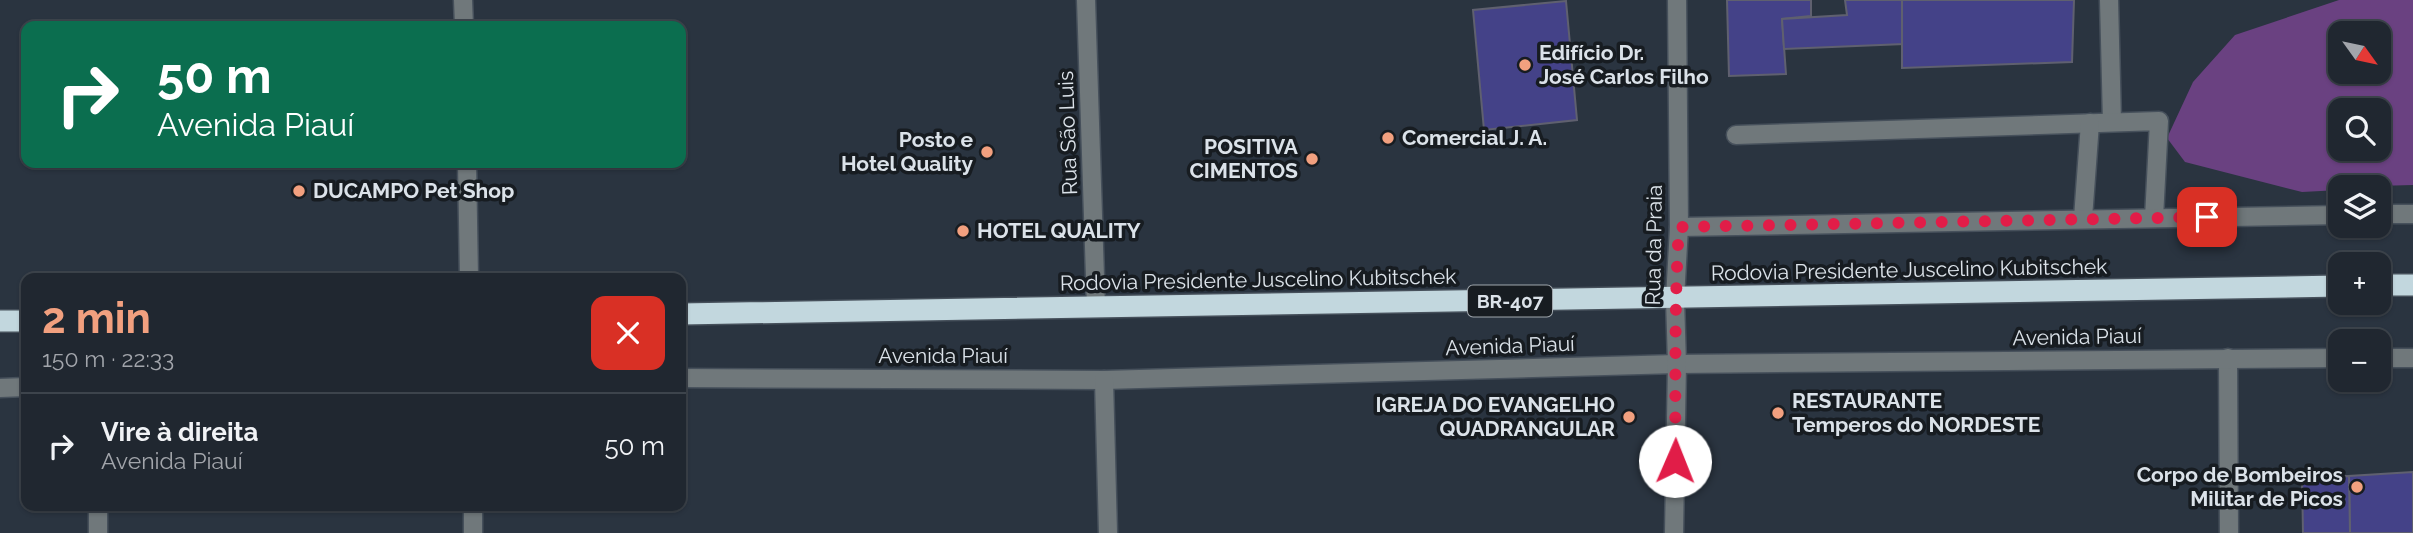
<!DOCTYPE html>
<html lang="pt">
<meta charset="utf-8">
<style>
body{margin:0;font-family:Raleway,sans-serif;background:#282f38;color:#f1f3f6;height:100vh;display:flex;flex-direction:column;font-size:26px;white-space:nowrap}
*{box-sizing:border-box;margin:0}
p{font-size:23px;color:#a2a5ab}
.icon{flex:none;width:38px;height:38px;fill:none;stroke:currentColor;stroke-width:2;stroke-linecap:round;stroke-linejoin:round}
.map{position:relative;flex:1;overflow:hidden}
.side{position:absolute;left:21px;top:273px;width:665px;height:238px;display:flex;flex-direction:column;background:#202730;border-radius:14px;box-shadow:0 2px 5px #0004,0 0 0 2px #3d444c}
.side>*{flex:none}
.hud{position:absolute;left:21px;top:21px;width:665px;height:147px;border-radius:14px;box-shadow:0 2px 5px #0004,0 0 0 2px #3d444c;background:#0b6e4f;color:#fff;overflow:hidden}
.needle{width:46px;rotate:123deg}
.fabs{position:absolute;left:2328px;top:21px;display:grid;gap:14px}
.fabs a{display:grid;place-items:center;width:63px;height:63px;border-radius:14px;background:#202730;box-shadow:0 2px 5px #0004,0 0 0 2px #3d444c;font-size:35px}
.pin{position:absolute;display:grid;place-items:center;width:60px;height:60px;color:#fff;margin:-30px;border-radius:14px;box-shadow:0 4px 10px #0006}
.me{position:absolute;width:77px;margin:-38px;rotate:1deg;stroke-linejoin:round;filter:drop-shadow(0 0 5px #0008)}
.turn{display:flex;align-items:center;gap:24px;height:147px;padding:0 21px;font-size:32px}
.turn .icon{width:91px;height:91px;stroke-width:2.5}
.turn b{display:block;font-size:49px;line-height:60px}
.round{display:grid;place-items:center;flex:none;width:74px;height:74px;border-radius:14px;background:#282f38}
.head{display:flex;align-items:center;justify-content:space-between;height:119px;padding:0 21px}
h1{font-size:42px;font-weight:700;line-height:52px;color:#f2a07f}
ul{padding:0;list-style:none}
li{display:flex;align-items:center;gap:21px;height:105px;padding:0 21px;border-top:2px solid #3d444c}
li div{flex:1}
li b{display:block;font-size:26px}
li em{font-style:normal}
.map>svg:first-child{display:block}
</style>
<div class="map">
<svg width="2413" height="533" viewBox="0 0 2413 533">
<rect width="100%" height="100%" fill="#2a3440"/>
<path fill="#6a4181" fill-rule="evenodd" d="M2339,0H2413V185L2340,187V190L2302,192L2185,162L2167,138L2193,82L2235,35ZM2340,33H2378V72H2340ZM2340,110H2378V149H2340Z"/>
<g fill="#444288" stroke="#5f606f" stroke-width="2">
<path d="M1727,0H1811V16L1782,19L1786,74L1729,76Z"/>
<path d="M1845,0H1903L1904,44L1784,49L1782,19L1847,15Z"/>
<path d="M1902,0H2074L2072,62L1902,68Z"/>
<path d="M1566,1L1577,120L1484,130L1473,10Z"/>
<path d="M2413,472V533H2350L2349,476Z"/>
<path d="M2349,476L2350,533H2303L2302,477Z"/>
</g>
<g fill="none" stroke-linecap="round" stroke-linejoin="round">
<defs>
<g id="minor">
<path d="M463,0L464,26"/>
<path d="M1086,0L1096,308"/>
<path d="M2109,0L2112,122"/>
<path d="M1736,135L2159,121L2154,218"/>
<path d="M467,163L469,278"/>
<path d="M2378,214H2413"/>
<path d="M2083,218L2090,123"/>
<path d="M1679,227L2340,215"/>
<path d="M2228,358L2229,533"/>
<path d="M2378,358H2413"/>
<path d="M681,378L1104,380L1677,364L2340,358"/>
<path d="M1104,380L1108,533"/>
<path d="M0,388L26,387"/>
<path d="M98,506V533"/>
<path d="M473,506V533"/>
<path d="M1674,533L1677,364L1675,299L1679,227L1677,0"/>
</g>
<g id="highway">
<path d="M2378,285H2413"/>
<path d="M681,314L2340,286"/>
<path d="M0,321H26"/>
</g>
</defs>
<use href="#minor" stroke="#46505b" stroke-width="21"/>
<use href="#highway" stroke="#46505b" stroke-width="24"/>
<use href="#minor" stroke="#70787b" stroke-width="18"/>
<use href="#highway" stroke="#c2d7de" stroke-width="21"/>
</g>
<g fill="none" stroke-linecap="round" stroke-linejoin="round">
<path stroke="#e11d48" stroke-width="12" stroke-dasharray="0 21.6" d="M1675,461C1676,382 1674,305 1679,227L2207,217"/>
</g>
<g fill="#f2a07f" stroke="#171c21" stroke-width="2.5">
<circle cx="1525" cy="65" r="7"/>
<circle cx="1388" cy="138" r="7"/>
<circle cx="987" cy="152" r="7"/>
<circle cx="1312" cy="159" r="7"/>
<circle cx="299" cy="191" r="7"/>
<circle cx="963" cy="231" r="7"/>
<circle cx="1778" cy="413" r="7"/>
<circle cx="1629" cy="417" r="7"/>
<circle cx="2357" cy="487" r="7"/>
</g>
<g text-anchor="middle" stroke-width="7" stroke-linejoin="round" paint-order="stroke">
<rect fill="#171c21" stroke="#a0a7ad" stroke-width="2" x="1468" y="285.5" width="84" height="31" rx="5"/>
<g font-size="19" font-weight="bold" fill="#dbe2e9">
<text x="1510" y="308">BR-407</text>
</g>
<g font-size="21" font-weight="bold" fill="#dbe2e9" stroke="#171c21" text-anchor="start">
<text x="1539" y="60">Edifício Dr.<tspan x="1539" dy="24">José Carlos Filho</tspan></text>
<text x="1402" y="145">Comercial J. A.</text>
<text x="973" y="147" text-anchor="end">Posto e<tspan x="973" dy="24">Hotel Quality</tspan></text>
<text x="1298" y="154" text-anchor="end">POSITIVA<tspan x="1298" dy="24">CIMENTOS</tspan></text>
<text x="313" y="198">DUCAMPO Pet Shop</text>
<text x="977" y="238">HOTEL QUALITY</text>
<text x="1792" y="408">RESTAURANTE<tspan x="1792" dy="24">Temperos do NORDESTE</tspan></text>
<text x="1615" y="412" text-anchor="end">IGREJA DO EVANGELHO<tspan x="1615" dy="24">QUADRANGULAR</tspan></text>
<text x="2343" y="482" text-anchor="end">Corpo de Bombeiros<tspan x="2343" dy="24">Militar de Picos</tspan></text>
</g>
<g font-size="21" fill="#dbe2e9" stroke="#171c21">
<text transform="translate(1068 133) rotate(-92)" y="7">Rua São Luis</text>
<text transform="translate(1654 245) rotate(-89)" y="7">Rua da Praia</text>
<text transform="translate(1909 270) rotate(-1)" y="7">Rodovia Presidente Juscelino Kubitschek</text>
<text transform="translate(1258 280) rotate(-1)" y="7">Rodovia Presidente Juscelino Kubitschek</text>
<text transform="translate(2077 337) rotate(-1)" y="7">Avenida Piauí</text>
<text transform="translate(1510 346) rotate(-2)" y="7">Avenida Piauí</text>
<text x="943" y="363">Avenida Piauí</text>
</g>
</g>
</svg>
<div class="fabs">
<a><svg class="needle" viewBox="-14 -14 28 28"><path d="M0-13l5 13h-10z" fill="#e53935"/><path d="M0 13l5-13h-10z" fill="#a2a5ab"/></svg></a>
<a><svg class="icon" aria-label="search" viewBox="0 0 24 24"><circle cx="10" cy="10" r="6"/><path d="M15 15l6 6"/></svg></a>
<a><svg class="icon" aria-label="layers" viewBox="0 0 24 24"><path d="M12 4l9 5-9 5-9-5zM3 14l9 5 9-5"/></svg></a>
<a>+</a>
<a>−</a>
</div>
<div class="pin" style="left:2207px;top:217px;background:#d93025"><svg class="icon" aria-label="arrive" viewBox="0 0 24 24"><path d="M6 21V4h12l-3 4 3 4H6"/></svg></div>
<svg class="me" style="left:1675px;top:461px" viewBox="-20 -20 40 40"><circle r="19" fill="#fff"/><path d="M0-13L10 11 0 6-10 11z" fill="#e11d48"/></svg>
<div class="hud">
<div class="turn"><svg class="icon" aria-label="right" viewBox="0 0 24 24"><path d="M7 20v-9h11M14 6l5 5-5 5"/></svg><div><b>50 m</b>Avenida Piauí</div></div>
</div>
<section class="side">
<div class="head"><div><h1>2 min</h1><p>150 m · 22:33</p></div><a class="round" style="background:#d93025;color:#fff"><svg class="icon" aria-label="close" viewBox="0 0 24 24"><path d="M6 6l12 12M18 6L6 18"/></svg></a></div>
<ul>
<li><svg class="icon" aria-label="right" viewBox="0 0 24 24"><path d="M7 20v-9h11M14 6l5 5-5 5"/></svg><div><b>Vire à direita</b><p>Avenida Piauí</p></div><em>50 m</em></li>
</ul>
</section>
</div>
